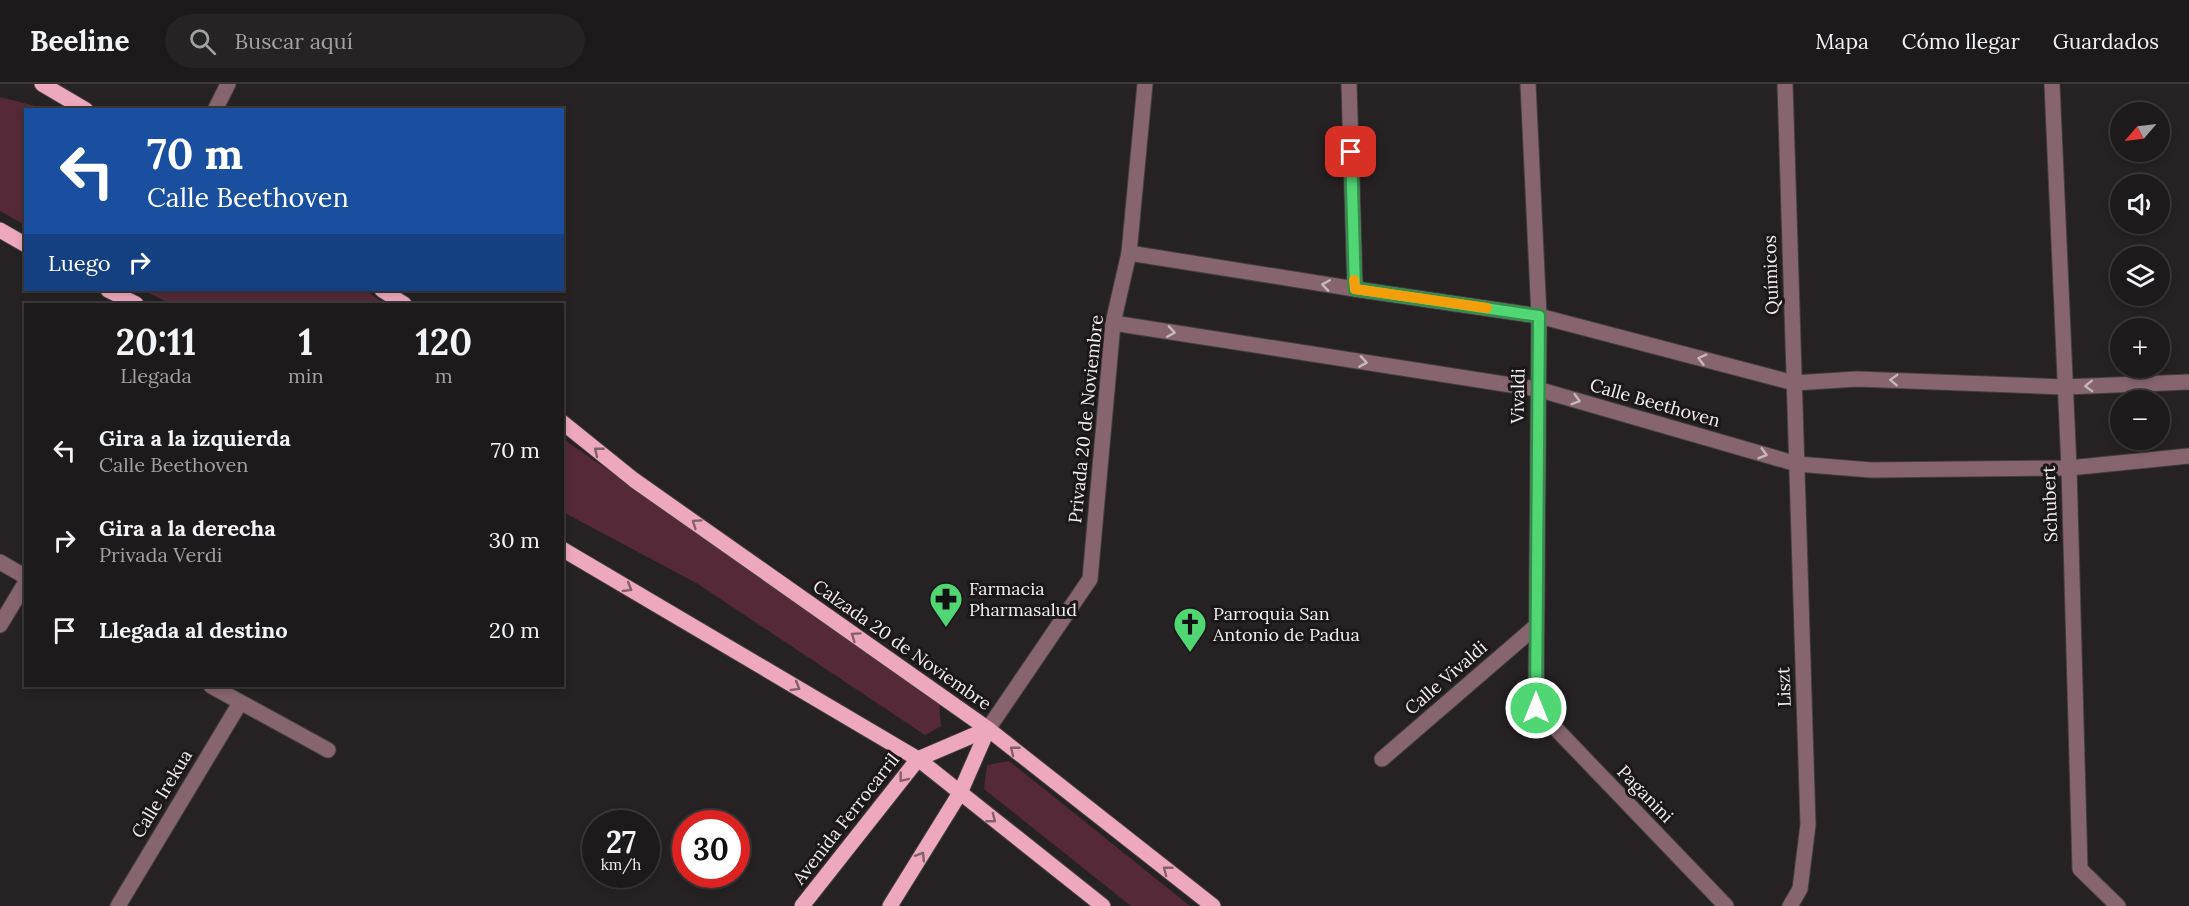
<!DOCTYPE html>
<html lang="es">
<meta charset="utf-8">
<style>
body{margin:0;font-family:Lora,serif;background:#252323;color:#f1f3f6;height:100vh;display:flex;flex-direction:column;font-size:22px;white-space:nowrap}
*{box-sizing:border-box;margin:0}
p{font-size:20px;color:#a0a1a2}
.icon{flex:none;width:33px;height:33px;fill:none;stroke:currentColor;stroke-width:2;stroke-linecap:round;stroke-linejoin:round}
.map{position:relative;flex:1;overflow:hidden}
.side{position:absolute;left:24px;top:219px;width:540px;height:384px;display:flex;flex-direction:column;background:#1c1a1a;border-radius:0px;box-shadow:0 3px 9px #0003,0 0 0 2px #3a3839}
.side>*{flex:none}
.top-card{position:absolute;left:24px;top:24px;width:540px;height:183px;border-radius:0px;box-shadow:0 3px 9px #0003,0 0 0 2px #3a3839;background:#1a4fa0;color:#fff;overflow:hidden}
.needle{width:39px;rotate:242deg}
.tools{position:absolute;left:2110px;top:18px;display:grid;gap:12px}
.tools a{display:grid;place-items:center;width:60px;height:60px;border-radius:50%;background:#1c1a1a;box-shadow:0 3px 9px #0003,0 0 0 2px #3a3839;font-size:30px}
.speed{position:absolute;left:582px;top:726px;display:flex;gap:12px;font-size:30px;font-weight:700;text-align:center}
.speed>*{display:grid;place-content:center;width:78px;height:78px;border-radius:50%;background:#1c1a1a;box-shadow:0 3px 9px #0003,0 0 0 2px #3a3839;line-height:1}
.speed small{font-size:15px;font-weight:400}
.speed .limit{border:9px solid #d22;background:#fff;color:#111}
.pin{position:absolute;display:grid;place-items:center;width:51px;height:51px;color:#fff;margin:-26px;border-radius:12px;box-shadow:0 3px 9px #0006}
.me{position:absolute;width:66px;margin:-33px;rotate:0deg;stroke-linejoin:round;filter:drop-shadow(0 0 4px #0008)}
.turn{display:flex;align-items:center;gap:21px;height:126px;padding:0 24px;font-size:27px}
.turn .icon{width:78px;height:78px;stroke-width:2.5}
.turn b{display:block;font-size:42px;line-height:51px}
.then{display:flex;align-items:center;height:57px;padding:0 24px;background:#0003;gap:12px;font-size:22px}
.eta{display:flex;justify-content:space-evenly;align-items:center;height:102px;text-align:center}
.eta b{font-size:36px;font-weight:700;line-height:42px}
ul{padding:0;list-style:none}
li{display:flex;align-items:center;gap:18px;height:90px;padding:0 24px}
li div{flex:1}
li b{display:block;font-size:22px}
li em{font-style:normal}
header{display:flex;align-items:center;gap:36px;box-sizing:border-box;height:84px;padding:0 30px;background:#1c1a1a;border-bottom:2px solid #3a3839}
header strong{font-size:28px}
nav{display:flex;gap:33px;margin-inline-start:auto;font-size:21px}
.search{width:420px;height:54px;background:#252323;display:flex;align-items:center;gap:15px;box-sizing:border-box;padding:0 21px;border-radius:33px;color:#a0a1a2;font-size:22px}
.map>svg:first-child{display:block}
</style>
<header>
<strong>Beeline</strong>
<div class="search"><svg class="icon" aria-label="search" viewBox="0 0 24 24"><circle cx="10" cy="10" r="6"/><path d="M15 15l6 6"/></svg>Buscar aquí</div>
<nav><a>Mapa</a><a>Cómo llegar</a><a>Guardados</a></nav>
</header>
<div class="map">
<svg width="2189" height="822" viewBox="0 0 2189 822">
<rect width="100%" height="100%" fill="#262223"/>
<g fill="#562939">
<path d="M0,13L47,25L26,26L25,141L0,127Z"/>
<path d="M143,206H365L385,220H171Z"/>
<path d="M562,354L855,558L939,620L941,642L925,651L698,500L563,428Z"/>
<path d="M1009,677L1190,822H1131L984,705L987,681Z"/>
</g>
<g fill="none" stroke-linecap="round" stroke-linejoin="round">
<defs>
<g id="minor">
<path d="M1349,0L1355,205"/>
<path d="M1528,0L1539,232L1536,624L1726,822"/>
<path d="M1785,0L1808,741L1800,805L1790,822"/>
<path d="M2052,0L2069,384L2080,785L2118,822"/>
<path d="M215,26L228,0"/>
<path d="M1129,169L1355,205L1539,232L1794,299L1857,295L2064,303L2189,298"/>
<path d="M1113,239L1537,305L1797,380L1871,386L2069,384L2189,372"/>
<path d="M0,478L26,493"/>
<path d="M0,541L26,498"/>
<path d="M211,602L328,666"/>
<path d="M988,645L1090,495L1113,239L1129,169L1145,0"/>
<path d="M1382,675L1535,543"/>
<path d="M118,822L240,619"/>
</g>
<g id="major">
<path d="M42,0L86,26"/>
<path d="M0,146L26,161"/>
<path d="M108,206L136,220"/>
<path d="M382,206L404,220"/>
<path d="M562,338L634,396L988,645L1213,822"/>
<path d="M562,465L918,675L1103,822"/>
<path d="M802,822L918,675L988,645"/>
<path d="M890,822L960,709L988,645"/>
</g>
</defs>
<use href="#minor" stroke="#433f40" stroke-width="17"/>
<use href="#major" stroke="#433f40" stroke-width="17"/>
<use href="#minor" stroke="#87656f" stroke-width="15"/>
<use href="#major" stroke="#eda8bd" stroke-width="15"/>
</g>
<defs><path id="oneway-chevron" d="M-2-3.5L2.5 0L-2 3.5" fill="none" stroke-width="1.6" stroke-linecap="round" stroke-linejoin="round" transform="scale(1.5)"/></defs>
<g stroke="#c7b8bc">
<use href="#oneway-chevron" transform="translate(1326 201) rotate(-171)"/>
<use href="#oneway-chevron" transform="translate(1171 248) rotate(9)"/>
<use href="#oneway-chevron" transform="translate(1702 275) rotate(-165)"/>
<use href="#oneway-chevron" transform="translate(1363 278) rotate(9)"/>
<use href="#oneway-chevron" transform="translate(1894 296) rotate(-178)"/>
<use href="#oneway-chevron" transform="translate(2089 302) rotate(178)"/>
<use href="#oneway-chevron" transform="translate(1576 316) rotate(16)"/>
<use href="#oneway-chevron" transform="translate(1763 370) rotate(16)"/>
</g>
<g stroke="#84606b">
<use href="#oneway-chevron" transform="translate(598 367) rotate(-141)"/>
<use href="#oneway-chevron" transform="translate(696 439) rotate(-145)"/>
<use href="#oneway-chevron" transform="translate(628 504) rotate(31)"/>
<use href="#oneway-chevron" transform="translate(855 552) rotate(-145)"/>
<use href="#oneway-chevron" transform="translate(796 603) rotate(31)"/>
<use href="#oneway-chevron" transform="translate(1014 666) rotate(-142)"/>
<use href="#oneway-chevron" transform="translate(903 694) rotate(128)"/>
<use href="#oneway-chevron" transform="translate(992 735) rotate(38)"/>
<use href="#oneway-chevron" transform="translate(921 772) rotate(-58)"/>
<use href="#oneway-chevron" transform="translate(1167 786) rotate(-142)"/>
</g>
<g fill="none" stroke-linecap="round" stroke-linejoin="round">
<defs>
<path id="route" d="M1351,68L1355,205L1539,232L1536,624"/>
</defs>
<use href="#route" stroke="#358b4b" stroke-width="15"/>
<use href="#route" stroke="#51d674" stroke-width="10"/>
<path stroke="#f59e0b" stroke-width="10" d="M1354,196L1355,205L1487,224"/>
</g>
<defs>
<symbol id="pharmacy-pin" viewBox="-11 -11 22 30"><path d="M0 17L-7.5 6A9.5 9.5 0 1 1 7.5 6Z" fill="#51d674" stroke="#1c1819"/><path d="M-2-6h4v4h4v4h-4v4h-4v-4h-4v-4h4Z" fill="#111"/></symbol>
<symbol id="church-pin" viewBox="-11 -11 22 30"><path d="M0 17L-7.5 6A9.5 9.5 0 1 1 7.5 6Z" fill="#51d674" stroke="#1c1819"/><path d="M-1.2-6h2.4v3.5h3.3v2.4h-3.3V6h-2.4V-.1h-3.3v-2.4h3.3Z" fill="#111"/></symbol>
</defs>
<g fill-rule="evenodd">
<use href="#pharmacy-pin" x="927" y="496" width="38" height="52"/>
<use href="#church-pin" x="1171" y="521" width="38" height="52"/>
</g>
<g text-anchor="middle" stroke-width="6" stroke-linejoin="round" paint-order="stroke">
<g font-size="18" fill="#f2eff0" stroke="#1c1819">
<text transform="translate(1771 191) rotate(-92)" y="6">Químicos</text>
<text transform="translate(1518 312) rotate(-89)" y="6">Vivaldi</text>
<text transform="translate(1655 319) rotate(16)" y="6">Calle Beethoven</text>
<text transform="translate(1086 335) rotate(-84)" y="6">Privada 20 de Noviembre</text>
<text transform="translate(2050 420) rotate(-92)" y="6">Schubert</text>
<text transform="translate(902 561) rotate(35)" y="6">Calzada 20 de Noviembre</text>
<text transform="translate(1446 594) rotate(-41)" y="6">Calle Vivaldi</text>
<text transform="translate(1784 603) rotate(-92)" y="6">Liszt</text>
<text transform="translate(162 710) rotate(-59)" y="6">Calle Irekua</text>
<text transform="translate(1645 710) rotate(46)" y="6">Paganini</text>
<text transform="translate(846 735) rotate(-52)" y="6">Avenida Ferrocarril</text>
</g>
<g font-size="18" fill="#f2eff0" stroke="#1c1819" text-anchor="start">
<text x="969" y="511">Farmacia<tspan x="969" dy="21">Pharmasalud</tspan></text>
<text x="1213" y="536">Parroquia San<tspan x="1213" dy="21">Antonio de Padua</tspan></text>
</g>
</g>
</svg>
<div class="tools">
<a><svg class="needle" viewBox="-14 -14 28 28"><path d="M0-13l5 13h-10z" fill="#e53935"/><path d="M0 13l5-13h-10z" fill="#a0a1a2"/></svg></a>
<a><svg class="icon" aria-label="sound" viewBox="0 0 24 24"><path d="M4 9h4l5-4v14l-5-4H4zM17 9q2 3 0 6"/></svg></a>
<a><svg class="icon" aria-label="layers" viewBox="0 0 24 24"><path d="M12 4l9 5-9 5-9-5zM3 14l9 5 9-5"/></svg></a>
<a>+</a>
<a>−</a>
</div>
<div class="speed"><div>27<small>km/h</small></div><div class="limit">30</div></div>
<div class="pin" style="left:1351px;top:68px;background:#d93025"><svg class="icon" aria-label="arrive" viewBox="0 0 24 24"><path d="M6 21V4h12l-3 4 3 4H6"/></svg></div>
<svg class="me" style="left:1536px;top:624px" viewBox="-20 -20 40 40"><circle r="17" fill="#51d674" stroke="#fff" stroke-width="3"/><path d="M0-11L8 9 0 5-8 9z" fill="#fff"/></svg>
<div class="top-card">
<div class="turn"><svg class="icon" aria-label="left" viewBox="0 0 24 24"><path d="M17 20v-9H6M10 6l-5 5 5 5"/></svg><div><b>70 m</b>Calle Beethoven</div></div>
<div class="then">Luego<svg class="icon" aria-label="right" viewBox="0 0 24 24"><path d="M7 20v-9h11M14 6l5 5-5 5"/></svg></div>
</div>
<section class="side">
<div class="eta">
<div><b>20:11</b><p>Llegada</p></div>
<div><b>1</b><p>min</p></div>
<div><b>120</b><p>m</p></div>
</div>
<ul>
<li><svg class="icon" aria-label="left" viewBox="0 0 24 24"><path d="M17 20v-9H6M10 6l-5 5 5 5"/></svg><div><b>Gira a la izquierda</b><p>Calle Beethoven</p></div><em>70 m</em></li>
<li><svg class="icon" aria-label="right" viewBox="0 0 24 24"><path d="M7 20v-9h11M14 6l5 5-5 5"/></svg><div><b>Gira a la derecha</b><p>Privada Verdi</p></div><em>30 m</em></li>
<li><svg class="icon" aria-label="arrive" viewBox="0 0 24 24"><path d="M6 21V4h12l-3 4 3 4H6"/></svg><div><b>Llegada al destino</b></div><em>20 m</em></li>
</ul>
</section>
</div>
